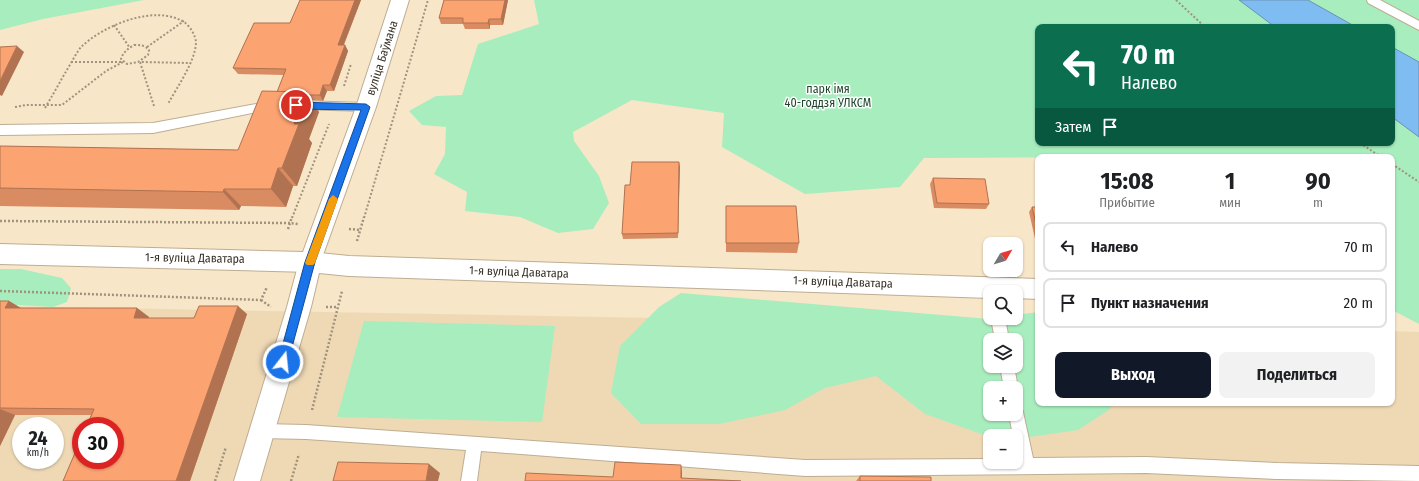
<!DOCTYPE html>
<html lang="ru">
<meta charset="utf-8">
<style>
body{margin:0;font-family:"Fira Sans Condensed",sans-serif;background:#f2f2f2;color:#202124;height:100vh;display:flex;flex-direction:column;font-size:15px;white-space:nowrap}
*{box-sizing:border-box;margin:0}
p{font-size:13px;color:#757577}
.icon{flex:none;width:22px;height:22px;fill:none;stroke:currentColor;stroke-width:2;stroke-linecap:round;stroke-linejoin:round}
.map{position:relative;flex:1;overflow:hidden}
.details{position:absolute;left:1035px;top:154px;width:360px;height:252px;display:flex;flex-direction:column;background:#fff;border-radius:8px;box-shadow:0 1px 3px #0004}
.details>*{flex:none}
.guide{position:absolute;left:1035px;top:24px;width:360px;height:122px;border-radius:8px;box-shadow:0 1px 3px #0004;background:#0b6e4f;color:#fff;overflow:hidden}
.needle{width:26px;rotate:52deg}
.tools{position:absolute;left:983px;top:237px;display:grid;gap:8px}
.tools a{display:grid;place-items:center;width:40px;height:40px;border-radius:8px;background:#fff;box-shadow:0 1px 3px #0004;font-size:20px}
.speed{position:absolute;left:12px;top:417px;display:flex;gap:8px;font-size:20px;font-weight:700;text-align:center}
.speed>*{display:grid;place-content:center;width:52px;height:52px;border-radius:50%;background:#fff;box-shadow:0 1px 3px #0004;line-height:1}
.speed small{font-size:10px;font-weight:400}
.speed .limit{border:6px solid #d22;background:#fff;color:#111}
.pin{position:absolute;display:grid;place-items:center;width:34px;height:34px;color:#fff;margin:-17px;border:2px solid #fff;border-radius:50%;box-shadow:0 1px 4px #0007}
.me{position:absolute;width:44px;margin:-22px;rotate:16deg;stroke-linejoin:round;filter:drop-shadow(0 0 3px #0008)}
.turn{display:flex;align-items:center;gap:14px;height:84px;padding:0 20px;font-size:18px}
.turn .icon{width:52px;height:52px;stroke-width:2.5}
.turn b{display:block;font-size:28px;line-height:34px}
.then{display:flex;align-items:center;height:38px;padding:0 20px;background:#0003;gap:8px;font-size:15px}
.eta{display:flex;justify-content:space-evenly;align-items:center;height:68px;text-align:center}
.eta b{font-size:24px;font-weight:700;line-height:28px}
.action{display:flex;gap:8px;margin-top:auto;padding:8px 20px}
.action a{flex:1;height:46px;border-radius:8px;background:#111827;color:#fff;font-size:16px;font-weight:700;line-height:46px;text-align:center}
.action a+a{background:#f2f2f2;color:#202124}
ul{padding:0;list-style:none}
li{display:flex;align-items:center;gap:12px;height:50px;margin:0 8px 6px;padding:0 12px;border:2px solid #e0e0e0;border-radius:8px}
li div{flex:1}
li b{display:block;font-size:15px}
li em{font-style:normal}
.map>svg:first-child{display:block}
</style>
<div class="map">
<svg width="1419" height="481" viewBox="0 0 1419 481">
<rect width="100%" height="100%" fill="#f8e6c9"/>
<path fill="#efd9b5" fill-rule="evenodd" d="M0,306L1038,325V403H1392V331L1419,332V481H0ZM990,340H1016V366H990ZM990,388H1016V414H990ZM21,426H55V460H21ZM81,426H115V460H81ZM990,436H1016V462H990Z"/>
<g fill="#a7edbd" fill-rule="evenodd">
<path d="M0,0H144L43,19L0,30Z"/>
<path d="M534,0H1419V324L1392,310V157H1202L1199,154L1104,157L924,158L900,187L805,194L722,147L724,113L632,100L573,132L574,141L599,176L609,203L593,229L558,233L520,217L465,211L467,192L434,174L445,154L446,127L422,125L409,111L436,96L462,95L478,44L539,24ZM1038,27H1392V143H1038Z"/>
<path d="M0,269H21L62,278L71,288L67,302L53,307L0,304Z"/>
<path d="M681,293L989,319L1016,318V315L1038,312V403H1113L1110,409L1078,430L1016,439V436L990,437L925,414L876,376L825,388L785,410L719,424H641L611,393L620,346L659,307ZM990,340H1016V366H990ZM990,388H1016V414H990Z"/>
<path d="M364,321L555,326L542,422L337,417Z"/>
</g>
<g fill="#7fbcf1" stroke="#6a92b4">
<path d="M1239,0H1308L1356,27H1275Z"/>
<path d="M1392,47L1419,62V137L1392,117Z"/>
</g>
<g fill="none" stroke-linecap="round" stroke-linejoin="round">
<defs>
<g id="service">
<path d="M1367,0H1380L1419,21V30L1368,3Z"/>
<path d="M273,101L277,102L279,105L277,108L153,133L0,135V125L153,123Z"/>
<path d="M298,101L366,103L370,104L372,107L370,110L366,111L298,109L294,108L292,105L294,102Z"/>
<path d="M991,318H1005L1009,340H995Z"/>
<path d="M1000,366H1014L1018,388L1016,393V388H1004Z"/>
<path d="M1016,405L1021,407L1023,412L1033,458L1146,457L1277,463L1419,466V481L1277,479L1146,473L805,476L481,451L477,481H461L466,450L306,439L262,438L257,436L255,431L257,426L262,424L306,425L805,460L990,459V462H1016V459L1018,458L1016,436H1013L1009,414H1016Z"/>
</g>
<path id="minor" d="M310,252L349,256L1038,279V299L1016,298V292H990V298L349,276L319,273L311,307L260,481H234L287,307L299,262L302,255Z"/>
<path id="tertiary" d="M391,0H409L376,107L318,269L310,272L0,264V244L303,252L356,107Z"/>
</defs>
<use href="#service" stroke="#bead92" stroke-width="2"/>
<use href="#minor" stroke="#bead92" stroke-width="2"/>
<use href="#tertiary" stroke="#bead92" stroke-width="2"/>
<g stroke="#9f937e" stroke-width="2" stroke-dasharray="2 2" stroke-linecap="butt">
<path d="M1176,0L1205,27"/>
<path d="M114,25L130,48"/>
<path d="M134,45C140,45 145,45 149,50L148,55L138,62L127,64L121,59C123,52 128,49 134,45Z"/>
<path d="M147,47L184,21"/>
<path d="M344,86L351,64"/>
<path d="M154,106L140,62L189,63"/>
<path d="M15,107L26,105H62L106,71L123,62H72"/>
<path d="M45,108C54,93 62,78 71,63C74,58 77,52 81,47C104,25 155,4 184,22C190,26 196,36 196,43C195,62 177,87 168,104"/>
<path d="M1360,143L1381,157"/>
<path d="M1392,164L1419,182"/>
<path d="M292,218L329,124"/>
<path d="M364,218L428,0"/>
</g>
<g stroke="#9f937e" stroke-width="2.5" stroke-dasharray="2 2" stroke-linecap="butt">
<path d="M0,221L290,223L292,217"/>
<path d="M288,229L290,223L298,224"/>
<path d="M349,229L360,230"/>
<path d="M357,241L364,217"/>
<path d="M0,291L261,300L267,287"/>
<path d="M261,300L271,307"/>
<path d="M326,307H337"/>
<path d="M312,410L342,291"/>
<path d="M215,481L226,447"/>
<path d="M291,481L299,454"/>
</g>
<use href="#service" fill="#fff" fill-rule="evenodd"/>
<use href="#minor" fill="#fff" fill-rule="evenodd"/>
<use href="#tertiary" fill="#fff" fill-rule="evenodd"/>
</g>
<g fill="#d98c62">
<path d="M300,0H361L344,45H345L348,51L334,91H327L323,101L312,100L319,112L309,139L312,143L297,186H293L286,207L241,206L239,210L0,206V146L238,150L277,92L284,75L238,74L233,68L290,23Z"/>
<path d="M444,0H508L503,25H490V29H465L463,24H441L439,18Z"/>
<path d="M679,162L678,238L623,239L622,234L630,185Z"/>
<path d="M933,178L989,204L986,209L934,208L930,184Z"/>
<path d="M726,206L799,243L797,253L726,252Z"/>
<path d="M1032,207H1038V252L1029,212Z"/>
<path d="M0,301H9L21,308H137L149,317V318H194L247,314L190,481H63L91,415H15L0,446Z"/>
<path d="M860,476L931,481H856Z"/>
</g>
<g fill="#b07250">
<path d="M355,0H361L341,51L338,45Z"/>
<path d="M505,0H508L503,25L501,19Z"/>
<path d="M489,19L490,25V29L488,23Z"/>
<path d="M345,45L348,51L334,91L330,85Z"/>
<path d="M17,46L24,52L2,96L0,95V81Z"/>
<path d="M323,85L327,91L323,101L320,95Z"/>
<path d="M307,92L319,112L309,139L312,143L297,186L282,168L294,124Z"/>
<path d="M679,162L680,167L678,238V233Z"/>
<path d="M278,168L293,186L286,207L271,189Z"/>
<path d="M224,189L241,206L239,210L223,192Z"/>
<path d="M9,301L24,310L5,308Z"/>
<path d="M238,306L247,314L190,481H176Z"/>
<path d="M137,308L149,317L146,326L134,318Z"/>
<path d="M0,409L15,415L0,446Z"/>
<path d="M429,464L440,473L438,481H426Z"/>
<path d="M681,465L682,473V481L681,478Z"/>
</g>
<g fill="#fca372" stroke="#b07250">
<path d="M300,0H355L338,45H345L330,85H323L320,95H308L307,92H277L286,69L233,68L254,23H290Z"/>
<path d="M444,0H505L501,19H489L488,23H463V18H439Z"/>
<path d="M17,46L0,81V47Z"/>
<path d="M262,91L307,92L294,124H299L290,147L282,168H278L271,189H224L223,192L0,188V146L238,150Z"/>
<path d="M632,162H679L678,233L622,234L625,185H630Z"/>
<path d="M933,178L985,179L989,204L937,203Z"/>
<path d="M726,206H796L799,243H726Z"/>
<path d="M1032,207H1038V232Z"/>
<path d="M0,301H9L5,308H137L134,318H194L199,306H238L176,481H63L81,439V460H115V426H87L94,409L0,408Z"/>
<path d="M338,462L429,464L426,481H333Z"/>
<path d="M615,462L681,465V478L741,481H525L526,473L613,477Z"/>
<path d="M860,476L931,477V481H860Z"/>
</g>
<path fill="#1a73e8" stroke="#114b97" d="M296,102L366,104L370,107L315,262L288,362L286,365L283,367L279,365L278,362L305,262L361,110L296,109L292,105Z"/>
<path fill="#f59e0b" d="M333,195L338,199L315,263L313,265H307L305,263L329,199Z"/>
<g text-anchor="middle" stroke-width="3" stroke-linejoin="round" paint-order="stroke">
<g font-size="12" fill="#383126" stroke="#fff">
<text transform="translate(382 58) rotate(-72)" y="4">вуліца Баўмана</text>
<text transform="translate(195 258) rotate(1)" y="4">1-я вуліца Даватара</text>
<text transform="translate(519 272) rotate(2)" y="4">1-я вуліца Даватара</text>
<text transform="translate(843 282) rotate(2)" y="4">1-я вуліца Даватара</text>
</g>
<g font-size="12" fill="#1f462d" stroke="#fff">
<text x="828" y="93">парк імя<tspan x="828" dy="14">40-годдзя УЛКСМ</tspan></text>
</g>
</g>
</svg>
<div class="tools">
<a><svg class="needle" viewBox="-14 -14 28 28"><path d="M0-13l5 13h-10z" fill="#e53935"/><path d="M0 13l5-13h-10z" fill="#757577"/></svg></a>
<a><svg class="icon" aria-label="search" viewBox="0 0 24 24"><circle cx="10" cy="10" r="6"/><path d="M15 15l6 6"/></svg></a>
<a><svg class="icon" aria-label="layers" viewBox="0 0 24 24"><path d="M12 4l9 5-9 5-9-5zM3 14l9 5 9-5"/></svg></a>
<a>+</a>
<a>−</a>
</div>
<div class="speed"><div>24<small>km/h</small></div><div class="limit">30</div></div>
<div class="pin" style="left:296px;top:105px;background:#d93025"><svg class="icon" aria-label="arrive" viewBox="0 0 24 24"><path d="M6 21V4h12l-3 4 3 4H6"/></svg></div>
<svg class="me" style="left:283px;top:362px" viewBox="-20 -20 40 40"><circle r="17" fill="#1a73e8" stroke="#fff" stroke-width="3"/><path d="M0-11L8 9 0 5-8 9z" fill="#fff"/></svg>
<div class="guide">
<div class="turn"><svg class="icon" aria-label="left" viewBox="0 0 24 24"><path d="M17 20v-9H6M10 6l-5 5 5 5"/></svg><div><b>70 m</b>Налево</div></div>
<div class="then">Затем<svg class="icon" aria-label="arrive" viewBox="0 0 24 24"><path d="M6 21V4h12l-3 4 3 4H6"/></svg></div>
</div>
<section class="details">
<div class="eta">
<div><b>15:08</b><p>Прибытие</p></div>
<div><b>1</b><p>мин</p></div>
<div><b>90</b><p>m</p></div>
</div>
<ul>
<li><svg class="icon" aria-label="left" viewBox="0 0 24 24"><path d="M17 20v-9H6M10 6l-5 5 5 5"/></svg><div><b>Налево</b></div><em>70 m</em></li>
<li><svg class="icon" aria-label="arrive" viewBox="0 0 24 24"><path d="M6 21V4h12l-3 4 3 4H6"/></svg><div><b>Пункт назначения</b></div><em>20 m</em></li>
</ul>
<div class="action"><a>Выход</a><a>Поделиться</a></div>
</section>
</div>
